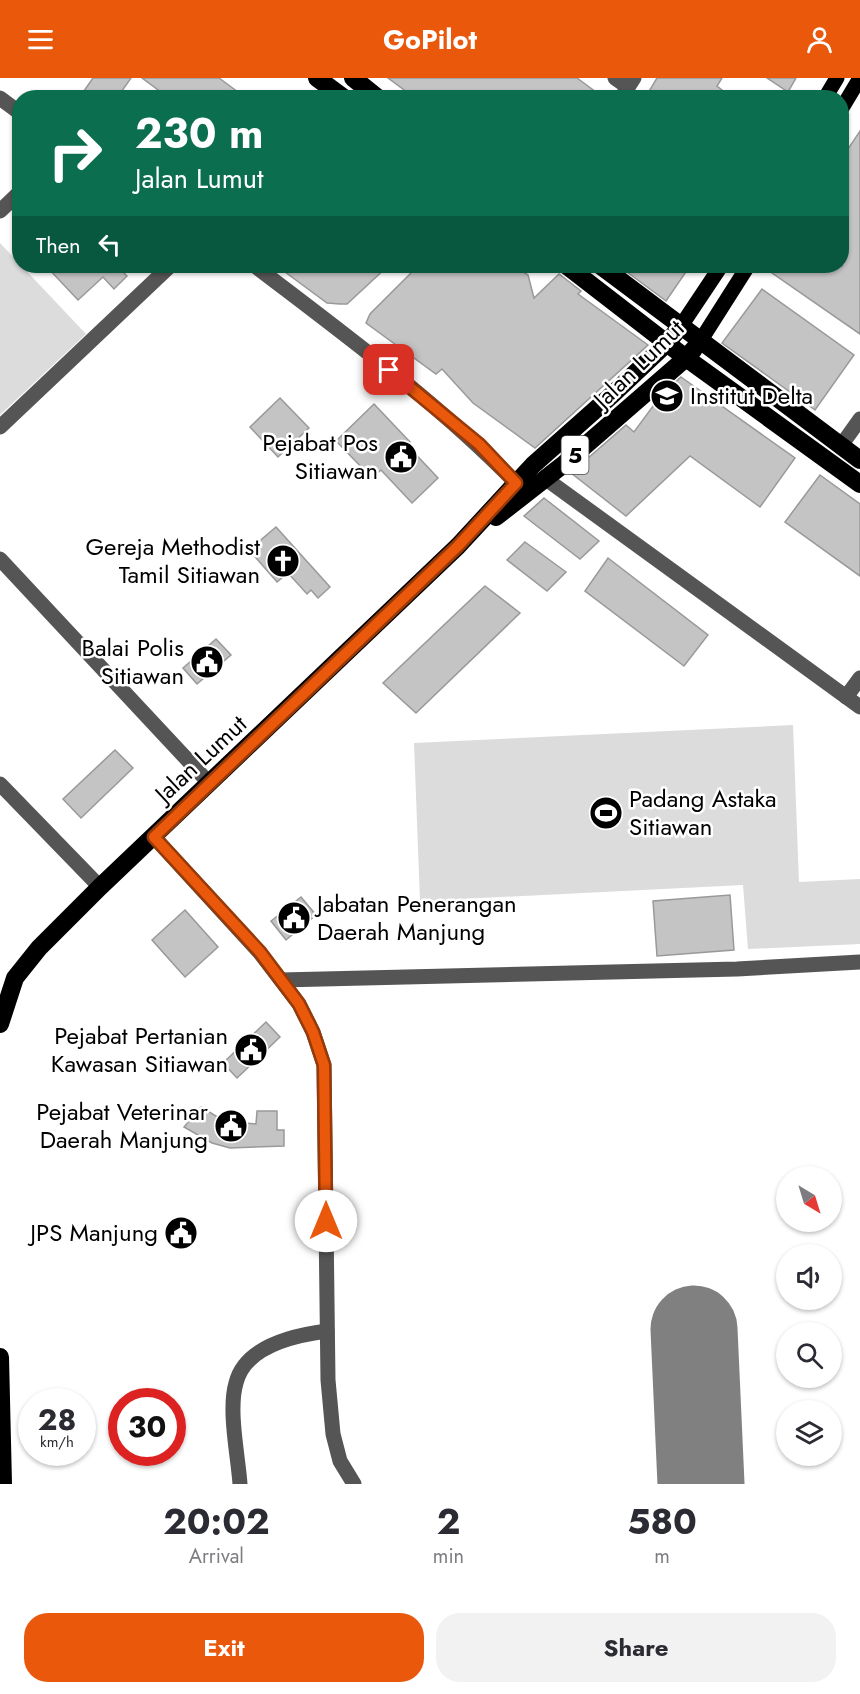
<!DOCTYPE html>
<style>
body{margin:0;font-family:Jost,sans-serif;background:#f2f2f3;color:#2b2b33;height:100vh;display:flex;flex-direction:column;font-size:22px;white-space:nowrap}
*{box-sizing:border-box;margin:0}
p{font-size:20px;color:#7c7c81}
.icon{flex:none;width:33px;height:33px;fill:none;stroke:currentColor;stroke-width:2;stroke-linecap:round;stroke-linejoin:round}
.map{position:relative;height:1406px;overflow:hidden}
.sheet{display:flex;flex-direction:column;background:#fff;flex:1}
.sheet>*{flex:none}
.guide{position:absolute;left:12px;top:12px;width:837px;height:183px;border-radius:24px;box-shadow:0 2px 4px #0004;background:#0b6e4f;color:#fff;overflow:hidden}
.needle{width:39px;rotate:142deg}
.fabs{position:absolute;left:776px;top:1088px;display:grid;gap:12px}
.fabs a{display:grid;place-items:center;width:66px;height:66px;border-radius:50%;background:#fff;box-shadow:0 2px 4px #0004;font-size:30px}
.speed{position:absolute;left:18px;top:1310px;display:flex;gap:12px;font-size:30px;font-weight:700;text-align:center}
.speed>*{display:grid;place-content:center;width:78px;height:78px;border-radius:50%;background:#fff;box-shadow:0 2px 4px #0004;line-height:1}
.speed small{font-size:15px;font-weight:400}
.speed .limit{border:9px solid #d22;background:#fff;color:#111}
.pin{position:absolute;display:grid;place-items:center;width:51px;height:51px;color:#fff;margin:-26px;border-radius:12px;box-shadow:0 3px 9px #0006}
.me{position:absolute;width:66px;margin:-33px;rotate:0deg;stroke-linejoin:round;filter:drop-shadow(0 0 4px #0008)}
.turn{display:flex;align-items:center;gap:21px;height:126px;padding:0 24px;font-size:27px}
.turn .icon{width:78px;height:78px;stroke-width:2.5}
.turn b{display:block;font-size:42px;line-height:51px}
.then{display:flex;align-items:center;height:57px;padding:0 24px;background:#0003;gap:12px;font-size:22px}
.eta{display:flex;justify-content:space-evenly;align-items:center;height:102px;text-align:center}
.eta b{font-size:36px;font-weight:700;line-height:42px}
.cta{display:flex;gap:12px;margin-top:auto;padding:12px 24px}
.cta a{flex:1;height:69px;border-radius:24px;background:#ea580c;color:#fff;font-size:24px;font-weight:700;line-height:69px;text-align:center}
.cta a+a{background:#f2f2f3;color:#2b2b33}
header{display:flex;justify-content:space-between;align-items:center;height:78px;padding:0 24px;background:#ea580c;color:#fff;font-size:27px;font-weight:700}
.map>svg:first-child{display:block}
</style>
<header><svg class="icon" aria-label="menu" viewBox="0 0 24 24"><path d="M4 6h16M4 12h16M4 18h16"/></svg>GoPilot<svg class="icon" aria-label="person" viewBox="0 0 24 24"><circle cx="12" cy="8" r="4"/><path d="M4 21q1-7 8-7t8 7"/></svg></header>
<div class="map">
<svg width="860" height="1406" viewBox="0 0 860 1406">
<rect width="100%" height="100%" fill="#fff"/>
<g fill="#dcdcdc">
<path d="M0,165L86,256L0,337Z"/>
<path d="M793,647L799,804L860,801V866L748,871L743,807L420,823L414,665Z"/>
</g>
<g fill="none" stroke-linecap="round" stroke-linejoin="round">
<path stroke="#808080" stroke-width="87" d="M694,1251L701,1406"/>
</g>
<g fill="#c4c4c4" stroke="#999" stroke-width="1.5">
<path d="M93,0H131L117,20H79Z"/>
<path d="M142,0H219L246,20H169Z"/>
<path d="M388,0H577L604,20H415Z"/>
<path d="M657,0H722L717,8L732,20H645Z"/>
<path d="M767,0H796L788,14Z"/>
<path d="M860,53V256L762,188H842V80Z"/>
<path d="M46,188H117L127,198L114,211L103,199L78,222Z"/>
<path d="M277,188H388L347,226H340L327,225Z"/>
<path d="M418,188H514L528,197L534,220L559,196L581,213L578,216L648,267L535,370L473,325L442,291L436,296L366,245L370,236Z"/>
<path d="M619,188H690L666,223Z"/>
<path d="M762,211L854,277L815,332L722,265Z"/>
<path d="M681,299L795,380L760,429L690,378L626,438L571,395L626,347L634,354L662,316Z"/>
<path d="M280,320L309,350L278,379L250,349Z"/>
<path d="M374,326L410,364L407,367L438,400L412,425L381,392L372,400L336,363Z"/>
<path d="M820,397L860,426V498L785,444Z"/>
<path d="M544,420L599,463L580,481L524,438Z"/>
<path d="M276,449L330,509L318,520L311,512L307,516L288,495L277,504L249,472Z"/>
<path d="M525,464L566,494L547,513L507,482Z"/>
<path d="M608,480L708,557L684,588L585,513Z"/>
<path d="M485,508L520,535L416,635L383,605Z"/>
<path d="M216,561L231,577L197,606L183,590Z"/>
<path d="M115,672L133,690L81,740L63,721Z"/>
<path d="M730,817L734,872L657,878L653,823Z"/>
<path d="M301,819L316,837L286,862L271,843Z"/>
<path d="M185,832L218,869L185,899L152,862Z"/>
<path d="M266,944L280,959L237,1000L223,985Z"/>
<path d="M201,1029L224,1043L256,1046L257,1033H277V1052H284V1068L230,1070L212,1065L184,1049Z"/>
</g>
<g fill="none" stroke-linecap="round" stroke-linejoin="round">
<g stroke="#555" stroke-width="15">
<path d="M615,0L628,9"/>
<path d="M0,20L20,35"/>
<path d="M621,20L634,0"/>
<path d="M0,133L20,114"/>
<path d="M255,188C344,256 437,324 516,405"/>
<path d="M0,349L170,188"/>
<path d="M840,369L860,341"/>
<path d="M546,401L860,629"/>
<path d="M0,481L210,706"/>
<path d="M846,619L860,600"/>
<path d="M0,706L100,809"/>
<path d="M154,759L260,875L299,926L313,954L324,987L328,1302L333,1356L340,1383L354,1406"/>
<path d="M281,902L737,891L860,884"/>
<path d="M240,1406C238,1377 228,1332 236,1305C245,1268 296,1257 327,1253"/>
</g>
<g stroke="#000" stroke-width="15">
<path d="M825,20L837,0"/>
<path d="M842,30L860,0"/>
<path d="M681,248L721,188"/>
<path d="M701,262L748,188"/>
</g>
<g stroke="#000" stroke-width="18">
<path d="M317,0L344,20"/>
<path d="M353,0L378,20"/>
<path d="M567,188L686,280L860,406"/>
<path d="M601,188L860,382"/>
<path d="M496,439L564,386L686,280L694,271"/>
<path d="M0,946L15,900L39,870L100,809L458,468L533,387L613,316L667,265L681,248"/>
<path d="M0,1279L3,1406"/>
</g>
</g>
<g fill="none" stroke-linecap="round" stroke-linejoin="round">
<defs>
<path id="route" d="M326,1143L324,987L313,954L299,926L260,874L154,759L458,468L516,405L479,366L389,292"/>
</defs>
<use href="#route" stroke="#983908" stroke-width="15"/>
<use href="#route" stroke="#ea580c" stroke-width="10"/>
</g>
<defs>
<symbol id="university-disc" viewBox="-11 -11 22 22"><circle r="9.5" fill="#000" stroke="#fff"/><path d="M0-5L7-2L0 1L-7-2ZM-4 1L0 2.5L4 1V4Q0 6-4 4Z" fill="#fff"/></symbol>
<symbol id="civic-disc" viewBox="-11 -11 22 22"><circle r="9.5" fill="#000" stroke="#fff"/><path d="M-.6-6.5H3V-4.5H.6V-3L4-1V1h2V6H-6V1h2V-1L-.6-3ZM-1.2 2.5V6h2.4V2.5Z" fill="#fff"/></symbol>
<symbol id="church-disc" viewBox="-11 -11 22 22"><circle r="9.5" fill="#000" stroke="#fff"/><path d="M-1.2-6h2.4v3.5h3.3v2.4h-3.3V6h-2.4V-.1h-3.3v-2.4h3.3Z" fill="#fff"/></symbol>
<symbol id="stadium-disc" viewBox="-11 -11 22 22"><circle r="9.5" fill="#000" stroke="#fff"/><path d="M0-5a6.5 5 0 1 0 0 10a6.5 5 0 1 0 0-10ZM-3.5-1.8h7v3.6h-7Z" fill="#fff"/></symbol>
</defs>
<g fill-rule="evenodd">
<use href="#university-disc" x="648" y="299" width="38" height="38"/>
<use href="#civic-disc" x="382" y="360" width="38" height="38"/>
<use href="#church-disc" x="264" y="464" width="38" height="38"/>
<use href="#civic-disc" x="188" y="565" width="38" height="38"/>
<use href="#stadium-disc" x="587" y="716" width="38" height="38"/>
<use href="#civic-disc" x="275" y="821" width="38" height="38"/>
<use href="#civic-disc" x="232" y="953" width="38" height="38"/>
<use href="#civic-disc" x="212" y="1029" width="38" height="38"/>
<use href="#civic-disc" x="162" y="1136" width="38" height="38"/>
</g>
<g text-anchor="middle" stroke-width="5" stroke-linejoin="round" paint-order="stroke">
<rect fill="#fff" stroke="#4c4c4c" stroke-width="1.5" x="561.5" y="358" width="27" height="38" rx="4.5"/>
<g font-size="22" font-weight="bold" fill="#000">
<text x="575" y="385">5</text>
</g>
<g font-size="24" fill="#000" stroke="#fff">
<text transform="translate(639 286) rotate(-44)" y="8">Jalan Lumut</text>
<text transform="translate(201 681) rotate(-43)" y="8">Jalan Lumut</text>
</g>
<g font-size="24" fill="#000" stroke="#fff" text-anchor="end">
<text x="690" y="326" text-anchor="start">Institut Delta</text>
<text x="378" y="373">Pejabat Pos<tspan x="378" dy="28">Sitiawan</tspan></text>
<text x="260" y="477">Gereja Methodist<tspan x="260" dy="28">Tamil Sitiawan</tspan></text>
<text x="184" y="578">Balai Polis<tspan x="184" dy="28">Sitiawan</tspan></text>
<text x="629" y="729" text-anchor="start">Padang Astaka<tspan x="629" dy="28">Sitiawan</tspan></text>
<text x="317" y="834" text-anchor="start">Jabatan Penerangan<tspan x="317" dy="28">Daerah Manjung</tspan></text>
<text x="228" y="966">Pejabat Pertanian<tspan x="228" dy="28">Kawasan Sitiawan</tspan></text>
<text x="208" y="1042">Pejabat Veterinar<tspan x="208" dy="28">Daerah Manjung</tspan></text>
<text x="158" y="1163">JPS Manjung</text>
</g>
</g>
</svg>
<div class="fabs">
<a><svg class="needle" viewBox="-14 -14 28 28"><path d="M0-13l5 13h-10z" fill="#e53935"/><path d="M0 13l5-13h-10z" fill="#7c7c81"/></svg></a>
<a><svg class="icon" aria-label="sound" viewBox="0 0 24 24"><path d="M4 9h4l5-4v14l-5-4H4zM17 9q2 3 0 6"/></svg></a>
<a><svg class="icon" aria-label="search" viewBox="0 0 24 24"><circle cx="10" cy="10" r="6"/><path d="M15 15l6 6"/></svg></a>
<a><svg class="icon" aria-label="layers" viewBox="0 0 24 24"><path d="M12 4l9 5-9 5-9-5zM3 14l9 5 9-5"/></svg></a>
</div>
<div class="speed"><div>28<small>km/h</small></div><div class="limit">30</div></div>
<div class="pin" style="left:389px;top:292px;background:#d93025"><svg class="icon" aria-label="arrive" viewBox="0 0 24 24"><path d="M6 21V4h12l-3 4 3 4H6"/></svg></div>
<svg class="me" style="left:326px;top:1143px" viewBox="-20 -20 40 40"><circle r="19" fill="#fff"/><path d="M0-13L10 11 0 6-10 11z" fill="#ea580c"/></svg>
<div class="guide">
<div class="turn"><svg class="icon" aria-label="right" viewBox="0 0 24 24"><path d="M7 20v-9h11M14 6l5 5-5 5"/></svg><div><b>230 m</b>Jalan Lumut</div></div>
<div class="then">Then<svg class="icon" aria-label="left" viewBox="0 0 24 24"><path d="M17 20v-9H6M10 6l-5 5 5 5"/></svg></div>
</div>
</div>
<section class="sheet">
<div class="eta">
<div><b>20:02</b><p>Arrival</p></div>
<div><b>2</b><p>min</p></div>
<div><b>580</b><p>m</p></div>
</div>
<div class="cta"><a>Exit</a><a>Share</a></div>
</section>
